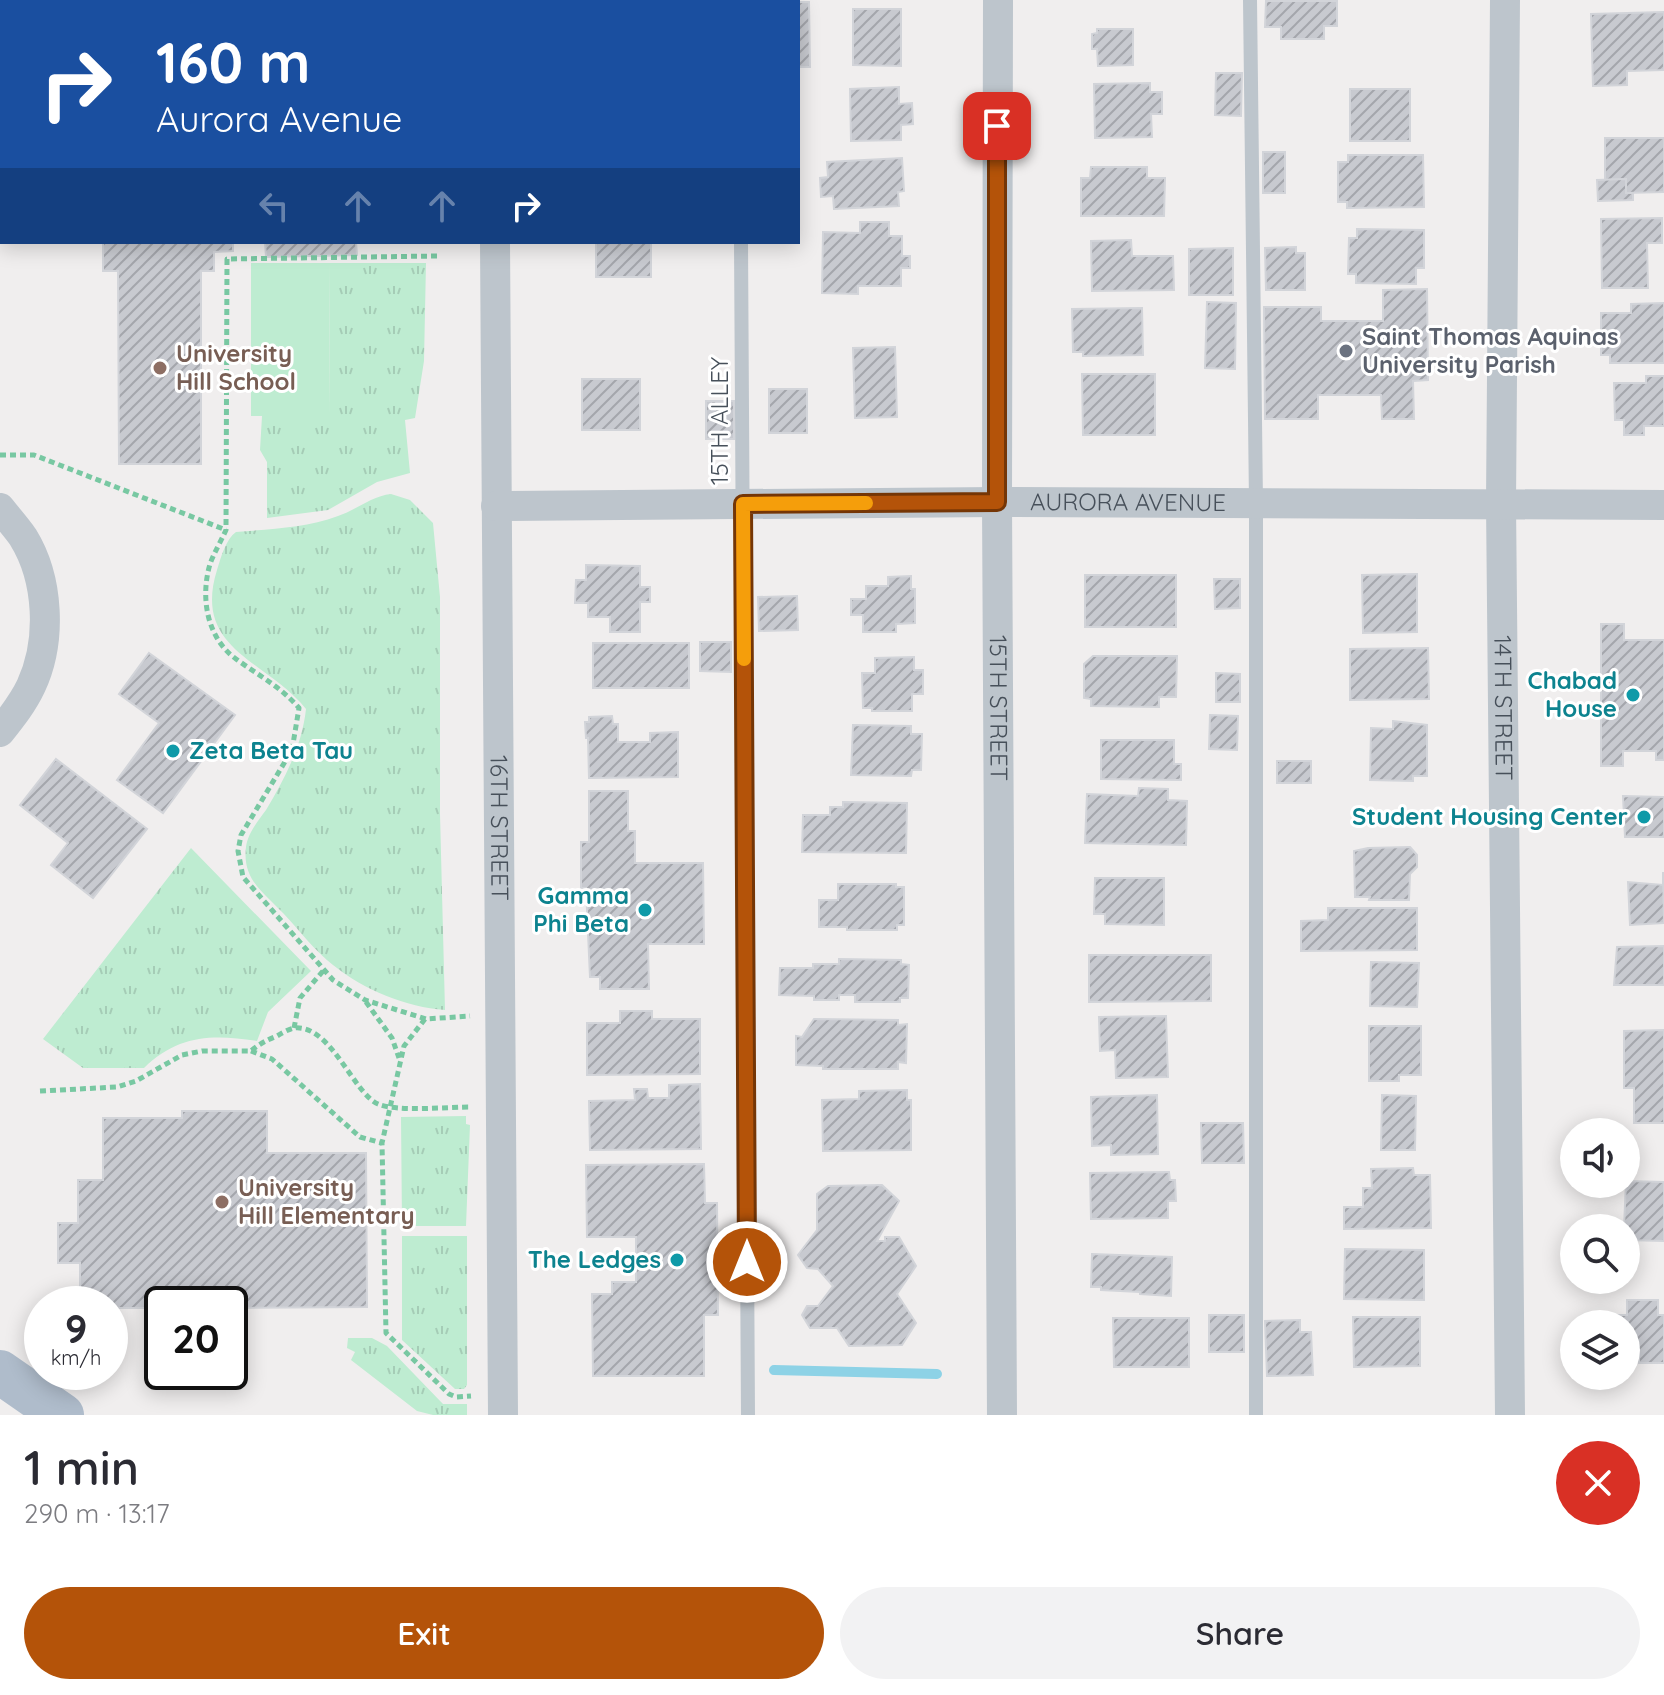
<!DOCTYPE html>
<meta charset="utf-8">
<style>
body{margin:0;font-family:Quicksand,sans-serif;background:#f2f2f3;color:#2b2b33;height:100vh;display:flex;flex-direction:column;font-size:30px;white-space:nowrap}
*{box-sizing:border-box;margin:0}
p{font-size:26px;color:#7c7c81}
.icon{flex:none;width:44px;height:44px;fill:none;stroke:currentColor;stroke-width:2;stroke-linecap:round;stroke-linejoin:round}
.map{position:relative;height:1415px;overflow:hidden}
.details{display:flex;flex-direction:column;background:#fff;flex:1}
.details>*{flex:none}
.banner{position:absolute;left:0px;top:0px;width:800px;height:244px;box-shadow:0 4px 20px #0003;background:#1a4fa0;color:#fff;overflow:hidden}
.buttons{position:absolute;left:1560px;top:1118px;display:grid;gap:16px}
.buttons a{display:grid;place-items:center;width:80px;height:80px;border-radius:50%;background:#fff;box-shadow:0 4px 20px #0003;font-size:40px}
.speed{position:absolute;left:24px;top:1286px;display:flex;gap:16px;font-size:40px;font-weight:700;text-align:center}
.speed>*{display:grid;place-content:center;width:104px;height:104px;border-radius:50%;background:#fff;box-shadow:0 4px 20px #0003;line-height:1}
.speed small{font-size:20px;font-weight:400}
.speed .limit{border:4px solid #111;border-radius:12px;background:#fff;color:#111}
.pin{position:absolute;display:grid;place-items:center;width:68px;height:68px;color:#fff;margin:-34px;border-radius:16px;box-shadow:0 4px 12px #0006}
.me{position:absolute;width:88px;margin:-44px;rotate:0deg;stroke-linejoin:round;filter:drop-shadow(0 0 6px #0008)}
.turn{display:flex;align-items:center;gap:28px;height:168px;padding:0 24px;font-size:36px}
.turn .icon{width:104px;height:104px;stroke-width:2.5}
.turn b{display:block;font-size:56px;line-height:68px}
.lanes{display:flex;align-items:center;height:76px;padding:0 24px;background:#0003;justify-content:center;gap:40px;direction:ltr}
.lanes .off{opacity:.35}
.round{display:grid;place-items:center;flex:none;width:84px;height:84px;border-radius:42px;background:#f2f2f3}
.summary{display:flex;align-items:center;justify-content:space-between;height:136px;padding:0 24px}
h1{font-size:48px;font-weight:600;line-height:60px}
.button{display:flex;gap:16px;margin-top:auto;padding:16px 24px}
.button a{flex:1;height:92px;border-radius:48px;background:#b45309;color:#fff;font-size:32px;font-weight:600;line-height:92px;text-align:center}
.button a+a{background:#f2f2f3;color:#2b2b33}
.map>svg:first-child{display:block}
</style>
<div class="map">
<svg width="1664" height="1415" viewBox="0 0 1664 1415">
<defs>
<pattern id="grass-tufts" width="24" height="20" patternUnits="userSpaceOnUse" patternTransform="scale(2)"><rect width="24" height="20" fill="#beecd1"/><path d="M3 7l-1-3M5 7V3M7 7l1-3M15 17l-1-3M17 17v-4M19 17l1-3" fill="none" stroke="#a5ccb6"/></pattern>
<pattern id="building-hatch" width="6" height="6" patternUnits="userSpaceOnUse" patternTransform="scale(2)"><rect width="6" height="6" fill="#c8cad0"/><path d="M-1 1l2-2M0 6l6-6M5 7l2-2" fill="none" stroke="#a4a6ac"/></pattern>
</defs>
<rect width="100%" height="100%" fill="#f0eeee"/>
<g fill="url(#grass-tufts)">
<path d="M329,263H426L424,361L415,418L405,420L410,473L377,482L328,510L267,518V462L260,450L262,416L330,415Z"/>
<path d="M391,494L410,500L433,523L440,597V814L445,1010C406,1007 364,990 333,965C315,951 299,930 283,913C263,892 242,879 246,847C248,833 258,821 266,810C285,778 302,746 306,709C267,660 192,650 217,570C221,557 226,539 236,532C271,529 305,528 338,516C356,510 372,496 391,494Z"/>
<path d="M191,848L311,971L268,1012L257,1041C212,1034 178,1035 144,1068H83L43,1039Z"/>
<path d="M466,1116V1124L470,1125L466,1226H402L401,1117Z"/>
<path d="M402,1236H467V1385L464,1389H455L402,1340Z"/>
<path d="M348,1338H372L387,1346L443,1404H467V1415H433L417,1411L351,1360L355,1352L347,1348Z"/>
</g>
<path fill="#beecd1" d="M251,263H329L330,416H251Z"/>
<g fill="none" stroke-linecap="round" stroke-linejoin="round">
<path stroke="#8dd2e6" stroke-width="10" d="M774,1370L937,1374"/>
</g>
<g fill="url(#building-hatch)" stroke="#d2d4d9" stroke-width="2">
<path d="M1266,1H1337V26H1324V39H1281V27H1265Z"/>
<path d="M798,2H809L810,67H798Z"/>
<path d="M853,9H901V66L853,65Z"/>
<path d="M1664,12V70L1627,71V85L1593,86L1591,14Z"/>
<path d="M1097,29H1133V65L1098,66L1097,49H1092V34L1097,33Z"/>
<path d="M1216,73H1242L1241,116L1215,115Z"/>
<path d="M1150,83V92H1162V114H1151L1152,137L1095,138L1094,84Z"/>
<path d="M899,87V104L912,103L913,124L901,125V140L851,141L850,89Z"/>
<rect x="1350" y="89" width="60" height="52"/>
<path d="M1605,138H1664V192L1626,193V179L1605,180Z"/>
<rect x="1263" y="152" width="22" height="41"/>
<path d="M1348,155H1423L1424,207L1347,208V202H1338V162H1348Z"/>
<path d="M902,158L904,191L898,192L899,206L834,209L833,196L821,197L820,178L828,177L827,162Z"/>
<path d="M1091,167H1147V178H1165L1164,216H1081V178H1090Z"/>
<path d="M1626,179V193H1633V200L1598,201L1597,180Z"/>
<path d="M1662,218V243H1647L1648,288H1602L1601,219Z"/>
<path d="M860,222H889V236H902V256H910V268H901V286H858V294L822,293L823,232L860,233Z"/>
<path d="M1357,229L1424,230V268H1416V284L1356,283V274H1348L1349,238H1357Z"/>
<path d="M1131,240L1132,256H1173L1174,290L1092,291L1091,241Z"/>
<path d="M103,242H233V251L214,252V271H201V464H119L118,271H103Z"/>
<path d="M265,242H356L357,255L266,257Z"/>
<rect x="596" y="242" width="55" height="35"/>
<path d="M1296,247V253H1305V290H1266L1265,248Z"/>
<path d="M1233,248V295H1189V249Z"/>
<path d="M1427,289L1428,380L1413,381L1414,419H1382L1381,395H1318V419H1265L1264,307H1321V321H1383V290Z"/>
<path d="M1207,302L1236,303L1235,369L1205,368Z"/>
<path d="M1664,303V363H1610V355H1601V313H1631V304Z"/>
<path d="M1142,308L1143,355L1083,356V352H1073L1072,309Z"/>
<path d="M895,347L897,417L855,418L853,348Z"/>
<path d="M1082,374H1155V435H1083Z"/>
<path d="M1646,376H1664V426H1644V435H1624V420H1615L1614,383H1646Z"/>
<rect x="582" y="379" width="58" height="51"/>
<rect x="769" y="389" width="38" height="44"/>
<rect x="706" y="401" width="28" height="38"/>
<path d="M586,565L640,566V587H650V602H640V632H610V617H588V603H575L576,580H586Z"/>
<path d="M1417,574V632L1363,633L1362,575Z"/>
<rect x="1085" y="575" width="91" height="52"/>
<path d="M911,576V589H915V623L896,624V632H863V615H851V599H866V586H888V577Z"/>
<path d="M1214,579H1240V608L1215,609Z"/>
<path d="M797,596L798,630L759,631L758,597Z"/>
<path d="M1601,624H1624V640H1664V760H1656V751H1623V766H1601Z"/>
<path d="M700,642H731V672L700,671Z"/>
<rect x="593" y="643" width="96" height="45"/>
<path d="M1428,648L1429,699L1350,700V649Z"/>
<path d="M149,653L235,715L163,813L117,780L159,723L119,694Z"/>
<path d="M1093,656H1177L1176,697H1159V707L1091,706V699L1084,698V664Z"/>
<path d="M914,657V670H923V694H912V711H872V708H863L862,673H875V658Z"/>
<path d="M1216,673L1240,674V702H1216Z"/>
<path d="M1210,715L1238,716L1237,750L1209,749Z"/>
<path d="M612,716L613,724H618V742H650V733L678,732V777L589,778L588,738H586L585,722H589V717Z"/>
<path d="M1393,721L1427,725V776H1413V781L1370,780L1371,728L1393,729Z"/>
<path d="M853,725L911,726V734H922L921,770H912L911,776L851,775Z"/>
<path d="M1101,740H1174V764H1181V780L1101,779Z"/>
<path d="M56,759L147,829L93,898L51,865L68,843L20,805Z"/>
<rect x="1277" y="761" width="34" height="22"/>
<path d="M1139,788L1168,789V800L1187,801L1186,845L1085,843L1087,794L1138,796Z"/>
<path d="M589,791H628V831H635V863H703L704,944H648L649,989H600V977H590L586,888H581V842H589Z"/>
<path d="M1623,796L1664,797V837H1625Z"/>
<path d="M843,802L907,803L906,853L802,852L803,815H830V807H843Z"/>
<path d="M1410,847L1417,855V867L1410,874L1409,900H1369L1370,897H1355L1354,851L1368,848Z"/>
<path d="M1663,872L1664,923L1630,925L1628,882L1663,885Z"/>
<path d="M1095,878H1164V925L1105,924V914H1094Z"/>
<path d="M838,884H896V887H904V925H897V930H847V927H819V900H838Z"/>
<path d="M1328,908H1417V950L1301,951V921L1328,920Z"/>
<path d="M1664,946V985H1614L1617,947Z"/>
<path d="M1089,955H1211V1001L1089,1002Z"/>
<path d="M839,959L901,960V964L909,965L908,998H900V1002H855V995H839V1000H814V996L779,995L780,968H813V964H839Z"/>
<path d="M1371,962L1419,963L1417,1007L1370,1006Z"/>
<path d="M620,1011H652V1019H700V1074L587,1075V1023H620Z"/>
<path d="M1166,1016L1168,1077L1116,1078L1115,1050L1100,1051L1099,1017Z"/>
<path d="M814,1019L898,1020V1025L907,1024L906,1063L898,1062V1069H823V1066L796,1065V1036L802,1037Z"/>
<path d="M1369,1026H1421V1075H1399V1081H1369Z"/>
<path d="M1664,1030V1123H1634V1088H1624V1031Z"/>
<path d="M700,1084L701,1149L590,1150L589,1101L635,1100L634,1089H647L648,1098H669V1085Z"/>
<path d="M907,1090V1100H911V1150L823,1151L822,1100L859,1099V1091Z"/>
<path d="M1157,1095L1158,1154L1111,1155V1145L1092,1146L1091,1097Z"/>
<path d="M1382,1095L1416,1096L1415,1150H1381Z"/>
<path d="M182,1111H267V1153H366L367,1307L230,1308V1304H162V1308H110V1304H80V1263H58V1223H78V1180H103V1118H182Z"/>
<path d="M1201,1123H1243L1244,1163H1202Z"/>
<path d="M704,1164L705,1203H717L718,1315H704V1376H593L592,1294H612V1282H636V1237H587L586,1165Z"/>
<path d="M1413,1168L1414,1175H1430L1431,1228L1344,1229V1207H1363V1188H1372L1371,1169Z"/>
<path d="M1169,1172L1170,1180H1175L1176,1201H1168V1218L1091,1219L1090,1173Z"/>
<path d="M1626,1181L1664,1182V1241L1626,1240L1624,1228Z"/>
<path d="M882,1185L899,1201L877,1241H885V1237H899L916,1266L897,1294L916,1323L902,1345L849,1346L837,1328H810L802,1315L807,1306H818L833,1286L818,1269L807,1268L798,1255L817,1230V1194L828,1186Z"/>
<path d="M1345,1249L1424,1250V1300L1344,1299Z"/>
<path d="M1092,1254L1172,1257L1171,1296L1140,1294V1292L1101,1290V1287H1091Z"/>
<path d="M1627,1300H1658V1315H1664V1363H1639V1359H1626V1324H1606V1315H1627Z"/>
<rect x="1209" y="1315" width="35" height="37"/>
<path d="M1353,1317H1420V1366L1354,1367Z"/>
<path d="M1113,1318H1189V1367H1114Z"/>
<path d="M1300,1320V1332H1311L1313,1375L1267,1376L1265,1321Z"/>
</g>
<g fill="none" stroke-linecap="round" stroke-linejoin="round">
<g stroke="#78c8a2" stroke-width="5" stroke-dasharray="6 4" stroke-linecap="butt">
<path d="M437,256L227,259L226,530C221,541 214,553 210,564C200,598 207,638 236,659C258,675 281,687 299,708L292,750L241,835L238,851L243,877L333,980L365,1000L426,1019L470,1016"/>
<path d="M0,455H34L226,530"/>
<path d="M366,1002L392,1038L399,1058"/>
<path d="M425,1019L404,1046L382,1143L386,1333L449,1394L456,1397L471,1396"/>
<path d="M294,1028L300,998L323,971"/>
<path d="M251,1051L272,1059L360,1137L382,1143"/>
<path d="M40,1091L117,1087L136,1081L182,1055L202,1051H251C259,1044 267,1040 277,1036C282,1033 289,1029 294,1028C331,1024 353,1093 378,1104C397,1112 449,1107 470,1107"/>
</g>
<g stroke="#bdc5cc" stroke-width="14">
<path d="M234,0V2"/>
<path d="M740,0V2"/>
<path d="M1250,0L1256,503V1415"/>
<path d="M741,242L748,1415"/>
</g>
<g stroke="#bdc5cc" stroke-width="30">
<path d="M495,0V2"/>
<path id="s1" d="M998,0L997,502L1002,1415"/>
<path id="s2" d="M1505,0L1501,503L1510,1415"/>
<path id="s3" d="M495,242L503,1415"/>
<path id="s4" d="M496,506L997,502L1664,505"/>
<path d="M0,508C7,517 16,527 23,537C49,579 52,641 31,686C23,703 12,717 0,732"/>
</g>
<path stroke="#afbccb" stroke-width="44" d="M0,1372L62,1415"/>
</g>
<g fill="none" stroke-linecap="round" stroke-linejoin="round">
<defs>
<path id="route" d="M747,1262L743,504L997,502V126"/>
</defs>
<use href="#route" stroke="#753606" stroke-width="20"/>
<use href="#route" stroke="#b45309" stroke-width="14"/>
<path stroke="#f59e0b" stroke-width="14" d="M744,659L743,504L866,503"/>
</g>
<circle fill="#6b7280" stroke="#fff" stroke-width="3" cx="1346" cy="351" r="8"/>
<g fill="#8d6e63" stroke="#fff" stroke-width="3">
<circle cx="160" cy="368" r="8"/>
<circle cx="222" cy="1202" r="8"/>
</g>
<g fill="#0f9aa8" stroke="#fff" stroke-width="3">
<circle cx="1633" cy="695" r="8"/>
<circle cx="173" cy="751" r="8"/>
<circle cx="1644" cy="817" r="8"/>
<circle cx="645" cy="910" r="8"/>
<circle cx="677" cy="1260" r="8"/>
</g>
<g text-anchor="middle" stroke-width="6" stroke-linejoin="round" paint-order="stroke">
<g font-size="24" font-weight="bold" fill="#5b616d" stroke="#fff" text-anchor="start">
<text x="1362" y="345">Saint Thomas Aquinas<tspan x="1362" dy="28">University Parish</tspan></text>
</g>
<g font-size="24" font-weight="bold" fill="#785e54" stroke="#fff" text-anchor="start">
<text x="176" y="362">University<tspan x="176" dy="28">Hill School</tspan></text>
<text x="238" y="1196">University<tspan x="238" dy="28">Hill Elementary</tspan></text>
</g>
<g font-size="24" fill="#47505a" stroke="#fff">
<text transform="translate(720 421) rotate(-90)" y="8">15TH ALLEY</text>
<text dy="8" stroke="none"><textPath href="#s4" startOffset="632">AURORA AVENUE</textPath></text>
<text dy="8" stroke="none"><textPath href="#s1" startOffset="708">15TH STREET</textPath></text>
<text dy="8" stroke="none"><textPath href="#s2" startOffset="708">14TH STREET</textPath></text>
<text dy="8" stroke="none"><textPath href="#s3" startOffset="586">16TH STREET</textPath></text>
</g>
<g font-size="24" font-weight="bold" fill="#0d838f" stroke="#fff" text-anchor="end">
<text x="1617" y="689">Chabad<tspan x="1617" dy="28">House</tspan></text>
<text x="189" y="759" text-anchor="start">Zeta Beta Tau</text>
<text x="1628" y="825">Student Housing Center</text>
<text x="629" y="904">Gamma<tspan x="629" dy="28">Phi Beta</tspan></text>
<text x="661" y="1268">The Ledges</text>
</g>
</g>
</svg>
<div class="buttons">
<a><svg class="icon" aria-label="sound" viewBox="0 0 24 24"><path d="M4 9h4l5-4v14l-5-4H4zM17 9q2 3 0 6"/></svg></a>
<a><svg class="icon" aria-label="search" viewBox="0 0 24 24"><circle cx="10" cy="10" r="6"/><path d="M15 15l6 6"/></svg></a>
<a><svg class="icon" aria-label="layers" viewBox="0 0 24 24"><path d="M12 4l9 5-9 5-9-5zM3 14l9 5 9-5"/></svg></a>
</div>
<div class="speed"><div>9<small>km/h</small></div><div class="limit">20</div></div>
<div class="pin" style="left:997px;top:126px;background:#d93025"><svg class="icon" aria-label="arrive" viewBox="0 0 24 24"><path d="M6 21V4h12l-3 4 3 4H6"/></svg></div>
<svg class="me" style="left:747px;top:1262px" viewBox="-20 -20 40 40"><circle r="17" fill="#b45309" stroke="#fff" stroke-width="3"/><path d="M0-11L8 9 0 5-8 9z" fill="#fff"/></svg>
<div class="banner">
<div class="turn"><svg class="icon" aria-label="right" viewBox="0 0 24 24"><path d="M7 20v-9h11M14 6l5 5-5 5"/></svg><div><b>160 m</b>Aurora Avenue</div></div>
<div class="lanes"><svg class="icon off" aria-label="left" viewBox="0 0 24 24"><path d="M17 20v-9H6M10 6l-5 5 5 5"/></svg><svg class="icon off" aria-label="ahead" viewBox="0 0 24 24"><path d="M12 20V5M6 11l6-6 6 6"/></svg><svg class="icon off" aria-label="ahead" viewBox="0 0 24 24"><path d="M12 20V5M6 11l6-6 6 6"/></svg><svg class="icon" aria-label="right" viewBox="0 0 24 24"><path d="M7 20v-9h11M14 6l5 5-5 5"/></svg></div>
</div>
</div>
<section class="details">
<div class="summary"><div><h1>1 min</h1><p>290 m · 13:17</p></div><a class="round" style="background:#d93025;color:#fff"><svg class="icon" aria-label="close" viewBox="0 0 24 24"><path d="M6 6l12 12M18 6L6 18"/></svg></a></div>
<div class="button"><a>Exit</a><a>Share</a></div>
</section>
